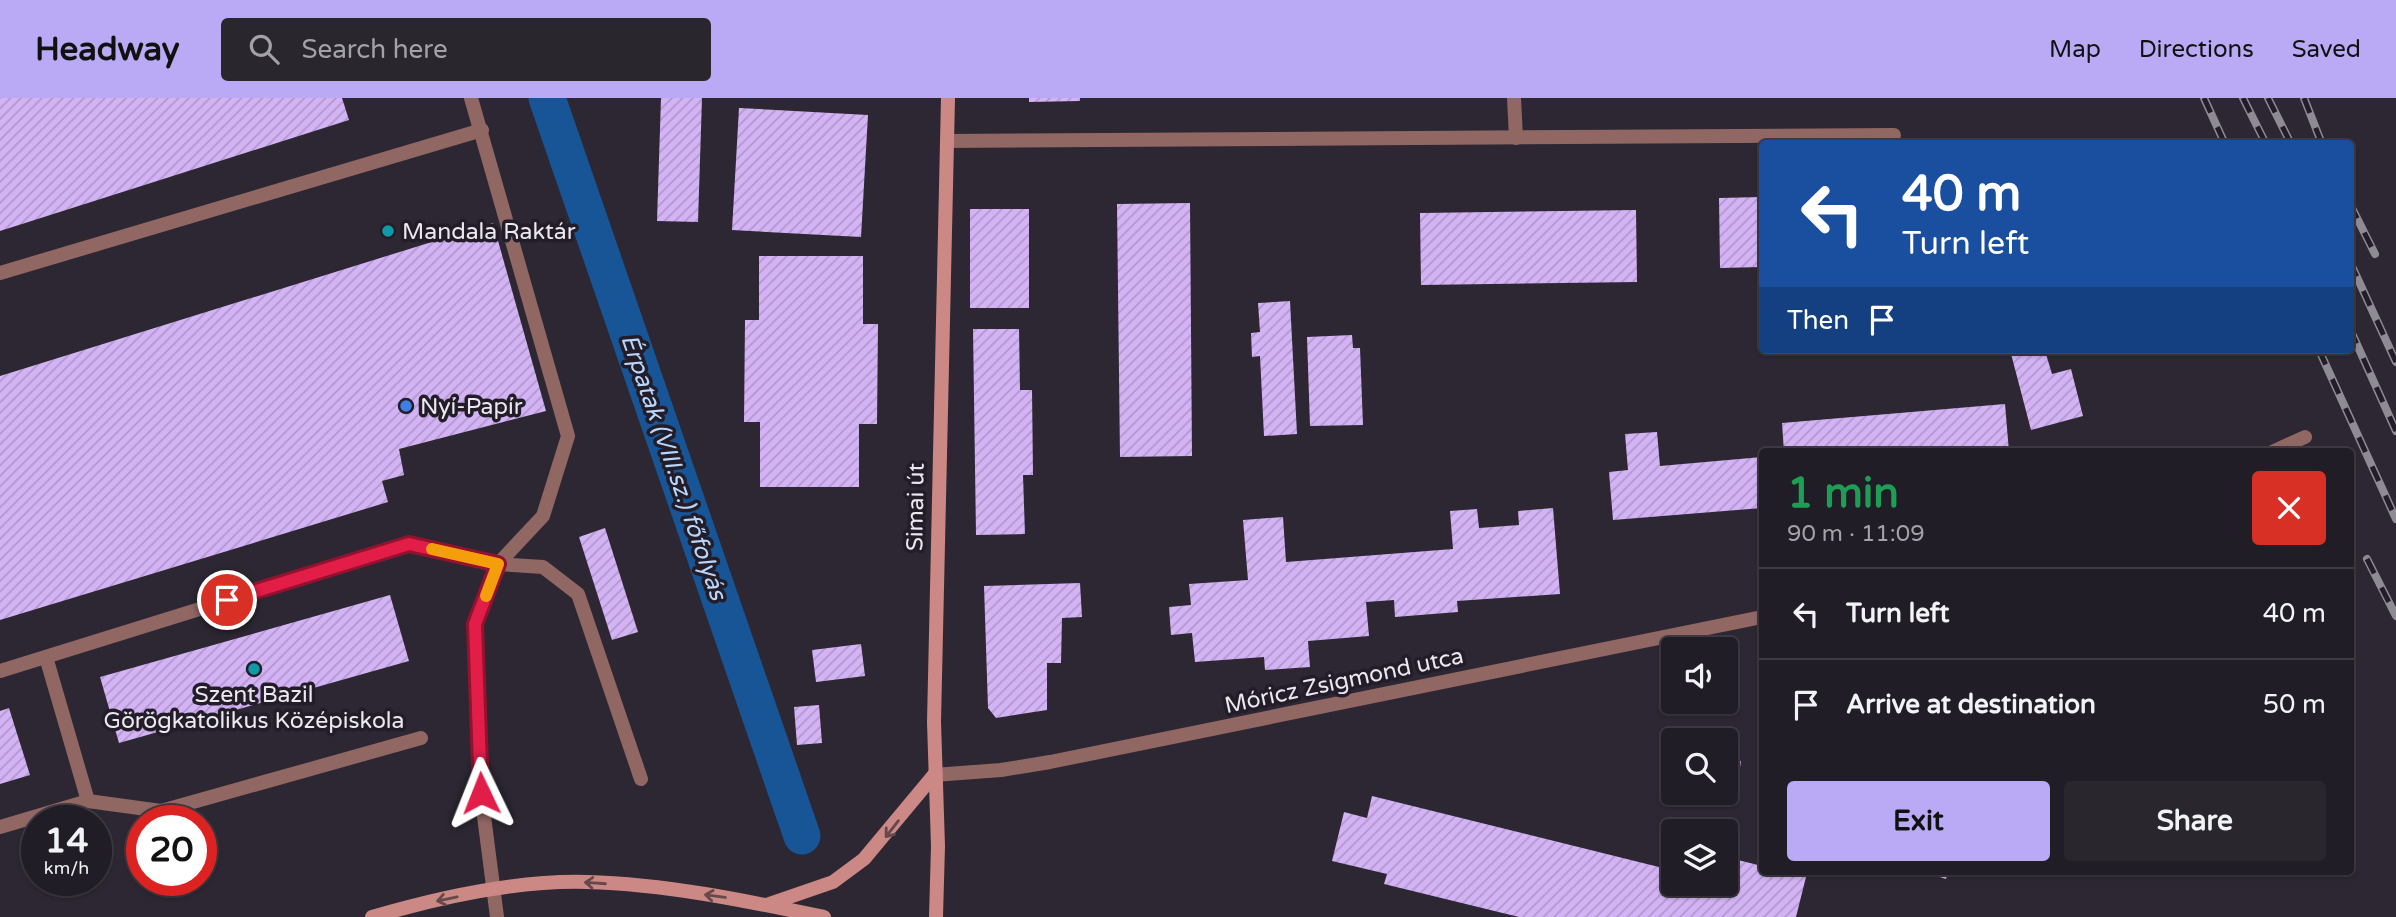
<!DOCTYPE html>
<meta charset="utf-8">
<style>
body{margin:0;font-family:"Varela Round",sans-serif;background:#29262e;color:#f1f3f6;height:100vh;display:flex;flex-direction:column;font-size:26px;white-space:nowrap}
*{box-sizing:border-box;margin:0}
p{font-size:23px;color:#a2a2a7}
.icon{flex:none;width:38px;height:38px;fill:none;stroke:currentColor;stroke-width:2;stroke-linecap:round;stroke-linejoin:round}
.map{position:relative;flex:1;overflow:hidden}
.details{position:absolute;left:1759px;top:350px;width:595px;height:427px;display:flex;flex-direction:column;background:#211d26;border-radius:7px;box-shadow:0 2px 5px #0004,0 0 0 2px #3e3b43}
.details>*{flex:none}
.hud{position:absolute;left:1759px;top:42px;width:595px;height:214px;border-radius:7px;box-shadow:0 2px 5px #0004,0 0 0 2px #3e3b43;background:#1a4fa0;color:#fff;overflow:hidden}
.controls{position:absolute;left:1661px;top:539px;display:grid;gap:14px}
.controls a{display:grid;place-items:center;width:77px;height:77px;border-radius:7px;background:#211d26;box-shadow:0 2px 5px #0004,0 0 0 2px #3e3b43;font-size:35px}
.speed{position:absolute;left:21px;top:707px;display:flex;gap:14px;font-size:35px;font-weight:700;text-align:center}
.speed>*{display:grid;place-content:center;width:91px;height:91px;border-radius:50%;background:#211d26;box-shadow:0 2px 5px #0004,0 0 0 2px #3e3b43;line-height:1}
.speed small{font-size:18px;font-weight:400}
.speed .limit{border:10px solid #d22;background:#fff;color:#111}
.pin{position:absolute;display:grid;place-items:center;width:60px;height:60px;color:#fff;margin:-30px;border:4px solid #fff;border-radius:50%;box-shadow:0 2px 7px #0007}
.me{position:absolute;width:77px;margin:-38px;rotate:358deg;stroke-linejoin:round;filter:drop-shadow(0 0 5px #0008)}
.turn{display:flex;align-items:center;gap:24px;height:147px;padding:0 28px;font-size:32px}
.turn .icon{width:91px;height:91px;stroke-width:2.5}
.turn b{display:block;font-size:49px;line-height:60px}
.then{display:flex;align-items:center;height:66px;padding:0 28px;background:#0003;gap:14px;font-size:26px}
.round{display:grid;place-items:center;flex:none;width:74px;height:74px;border-radius:7px;background:#29262e}
.summary{display:flex;align-items:center;justify-content:space-between;height:119px;padding:0 28px}
h1{font-size:42px;font-weight:700;line-height:52px;color:#1e9e55}
.action{display:flex;gap:14px;margin-top:auto;padding:14px 28px}
.action a{flex:1;height:80px;border-radius:7px;background:#baaaf6;color:#111;font-size:28px;font-weight:700;line-height:80px;text-align:center}
.action a+a{background:#29262e;color:#f1f3f6}
ul{padding:0;list-style:none}
li{display:flex;align-items:center;gap:21px;height:91px;padding:0 28px;border-top:2px solid #3e3b43}
li div{flex:1}
li b{display:block;font-size:26px}
li em{font-style:normal}
header{display:flex;align-items:center;gap:42px;box-sizing:border-box;height:98px;padding:0 35px;background:#baaaf6;color:#111}
header strong{font-size:33px}
nav{display:flex;gap:38px;margin-inline-start:auto;font-size:24px}
.search{width:490px;height:63px;background:#29262e;display:flex;align-items:center;gap:18px;box-sizing:border-box;padding:0 24px;border-radius:7px;color:#a2a2a7;font-size:26px}
.map>svg:first-child{display:block}
</style>
<header>
<strong>Headway</strong>
<div class="search"><svg class="icon" aria-label="search" viewBox="0 0 24 24"><circle cx="10" cy="10" r="6"/><path d="M15 15l6 6"/></svg>Search here</div>
<nav><a>Map</a><a>Directions</a><a>Saved</a></nav>
</header>
<div class="map">
<svg width="2396" height="819" viewBox="0 0 2396 819">
<defs>
<pattern id="building-hatch" width="6" height="6" patternUnits="userSpaceOnUse" patternTransform="scale(1.75)"><rect width="6" height="6" fill="#d3b3f5"/><path d="M-1 1l2-2M0 6l6-6M5 7l2-2" fill="none" stroke="#b098ca"/></pattern>
</defs>
<rect width="100%" height="100%" fill="#2c2732"/>
<g fill="none" stroke-linecap="round" stroke-linejoin="round">
<path stroke="#175596" stroke-width="37" d="M547,0L802,738"/>
</g>
<g fill="url(#building-hatch)">
<path d="M0,0H342L349,22L0,133Z"/>
<path d="M661,0H702L698,124L657,123Z"/>
<path d="M1029,0H1080V3L1029,4Z"/>
<path d="M739,10L868,17L861,139L732,132Z"/>
<path d="M1762,99V169L1720,170L1719,100Z"/>
<path d="M1190,105L1192,358L1120,359L1117,106Z"/>
<rect x="970" y="111" width="59" height="99"/>
<path d="M1636,112L1637,184L1421,187L1420,115Z"/>
<path d="M493,125L546,313L399,351L404,377L382,383L388,404L0,522V278Z"/>
<path d="M759,158H863V226H878L877,326H859V389H760V324H744L745,222H759Z"/>
<path d="M1290,203L1297,336L1264,338L1260,258L1252,259L1251,235L1260,234L1258,205Z"/>
<path d="M973,231H1019L1020,292H1032L1033,377H1023L1025,436L976,437Z"/>
<path d="M1352,237L1353,250H1360L1363,327L1310,328L1307,239Z"/>
<path d="M2010,252H2056L2046,256L2052,276L2071,271L2083,318L2031,332Z"/>
<path d="M2005,306L2009,354H1784L1782,325Z"/>
<path d="M1657,334L1660,368L1762,359V410L1613,422L1609,374L1628,372L1625,336Z"/>
<path d="M1553,410L1560,496L1457,503L1458,514L1395,519L1394,502L1366,504L1369,538L1308,543L1310,569L1265,572L1264,559L1195,564L1192,535L1171,537L1169,509L1191,507L1189,486L1248,482L1243,422L1283,419L1286,464L1453,451L1450,413L1477,411L1479,430L1519,427L1518,413Z"/>
<path d="M605,430L638,534L612,542L579,439Z"/>
<path d="M1080,485L1082,519L1062,520L1061,565H1047V612L996,620L988,610L984,488Z"/>
<path d="M390,497L409,563L119,645L100,579Z"/>
<path d="M861,546L865,578L816,584L812,552Z"/>
<path d="M819,607L822,645L797,647L794,609Z"/>
<path d="M9,610L30,677L0,686V613Z"/>
<path d="M1726,661L1741,663L1735,704L1679,696L1726,695Z"/>
<path d="M1372,698L1663,770L1669,745L1673,746V786H1726V759L1762,768V774H1785L1806,779L1796,819H1519L1384,786L1387,776L1332,763L1344,714L1367,720Z"/>
<path d="M1924,774H1948L1946,781Z"/>
</g>
<g fill="none" stroke-linecap="round" stroke-linejoin="round">
<g stroke="#916764" stroke-width="14">
<path d="M471,0L568,338L543,418L498,466L475,526L481,695L497,819"/>
<path d="M1514,0L1516,40"/>
<path d="M947,43L1894,37"/>
<path d="M0,175L482,32"/>
<path d="M46,559L88,703"/>
<path d="M0,573L409,446L498,466L543,469L578,496L641,681"/>
<path d="M0,729L88,703L161,713L421,640"/>
</g>
<g stroke="#916764" stroke-width="14">
<path d="M2272,354L2305,339"/>
<path d="M934,677L1001,672L1050,664L1762,519"/>
</g>
<g stroke="#cb8885" stroke-width="14">
<path d="M769,806L833,784L864,761L934,677"/>
<path d="M372,819C440,799 516,782 587,784C666,786 747,803 824,819"/>
<path d="M936,819L938,748L934,624L948,0"/>
</g>
<defs>
<g id="rail">
<path d="M2204,0L2225,46"/>
<path d="M2243,0L2266,46"/>
<path d="M2268,0L2291,46"/>
<path d="M2304,0L2322,46"/>
<path d="M2350,106L2375,156"/>
<path d="M2350,164L2396,264"/>
<path d="M2350,231L2396,333"/>
<path d="M2319,252L2396,421"/>
<path d="M2367,461L2396,518"/>
</g>
</defs>
<use href="#rail" stroke="#8f8b94" stroke-width="8"/>
<use href="#rail" stroke="#221d28" stroke-width="5" stroke-dasharray="16" stroke-linecap="butt"/>
</g>
<defs><path id="oneway-shaft" d="M-6 0H5M1.5-3L5.5 0L1.5 3" fill="none" stroke-width="1.6" stroke-linecap="round" stroke-linejoin="round" transform="scale(1.75)"/></defs>
<g stroke="#66484d">
<use href="#oneway-shaft" transform="translate(892 731) rotate(128)"/>
<use href="#oneway-shaft" transform="translate(595 785) rotate(-176)"/>
<use href="#oneway-shaft" transform="translate(715 798) rotate(-172)"/>
<use href="#oneway-shaft" transform="translate(447 801) rotate(168)"/>
</g>
<g fill="none" stroke-linecap="round" stroke-linejoin="round">
<defs>
<path id="route" d="M227,502L409,446L498,466L475,526L481,695"/>
</defs>
<use href="#route" stroke="#92132f" stroke-width="18"/>
<use href="#route" stroke="#e11d48" stroke-width="12"/>
<path stroke="#f59e0b" stroke-width="12" d="M432,451L498,466L486,498"/>
</g>
<g fill="#0f9aa8" stroke="#221d28" stroke-width="2.5">
<circle cx="388" cy="133" r="7"/>
<circle cx="254" cy="571" r="7"/>
</g>
<circle fill="#3f7fe0" stroke="#221d28" stroke-width="2.5" cx="406" cy="308" r="7"/>
<g text-anchor="middle" stroke-width="7" stroke-linejoin="round" paint-order="stroke">
<g font-size="23" fill="#ebe8ef" stroke="#221d28" text-anchor="start">
<text x="402" y="141">Mandala Raktár</text>
<text x="420" y="316">Nyí-Papír</text>
<text x="254" y="604" text-anchor="middle">Szent Bazil<tspan x="254" dy="26">Görögkatolikus Középiskola</tspan></text>
</g>
<g font-size="23" fill="#ebe8ef" stroke="#221d28">
<text transform="translate(915 409) rotate(-89)" y="8">Simai út</text>
<text transform="translate(1344 582) rotate(-12)" y="8">Móricz Zsigmond utca</text>
</g>
<g font-size="24" font-style="italic" fill="#b8d6fb" stroke="#221d28">
<text transform="translate(674 369) rotate(71)" y="8">Érpatak (VIII.sz.) főfolyás</text>
</g>
</g>
</svg>
<div class="controls">
<a><svg class="icon" aria-label="sound" viewBox="0 0 24 24"><path d="M4 9h4l5-4v14l-5-4H4zM17 9q2 3 0 6"/></svg></a>
<a><svg class="icon" aria-label="search" viewBox="0 0 24 24"><circle cx="10" cy="10" r="6"/><path d="M15 15l6 6"/></svg></a>
<a><svg class="icon" aria-label="layers" viewBox="0 0 24 24"><path d="M12 4l9 5-9 5-9-5zM3 14l9 5 9-5"/></svg></a>
</div>
<div class="speed"><div>14<small>km/h</small></div><div class="limit">20</div></div>
<div class="pin" style="left:227px;top:502px;background:#d93025"><svg class="icon" aria-label="arrive" viewBox="0 0 24 24"><path d="M6 21V4h12l-3 4 3 4H6"/></svg></div>
<svg class="me" style="left:481px;top:695px" viewBox="-20 -20 40 40"><path d="M0-17L14 15 0 8-14 15z" fill="#e11d48" stroke="#fff" stroke-width="4"/></svg>
<div class="hud">
<div class="turn"><svg class="icon" aria-label="left" viewBox="0 0 24 24"><path d="M17 20v-9H6M10 6l-5 5 5 5"/></svg><div><b>40 m</b>Turn left</div></div>
<div class="then">Then<svg class="icon" aria-label="arrive" viewBox="0 0 24 24"><path d="M6 21V4h12l-3 4 3 4H6"/></svg></div>
</div>
<section class="details">
<div class="summary"><div><h1>1 min</h1><p>90 m · 11:09</p></div><a class="round" style="background:#d93025;color:#fff"><svg class="icon" aria-label="close" viewBox="0 0 24 24"><path d="M6 6l12 12M18 6L6 18"/></svg></a></div>
<ul>
<li><svg class="icon" aria-label="left" viewBox="0 0 24 24"><path d="M17 20v-9H6M10 6l-5 5 5 5"/></svg><div><b>Turn left</b></div><em>40 m</em></li>
<li><svg class="icon" aria-label="arrive" viewBox="0 0 24 24"><path d="M6 21V4h12l-3 4 3 4H6"/></svg><div><b>Arrive at destination</b></div><em>50 m</em></li>
</ul>
<div class="action"><a>Exit</a><a>Share</a></div>
</section>
</div>
